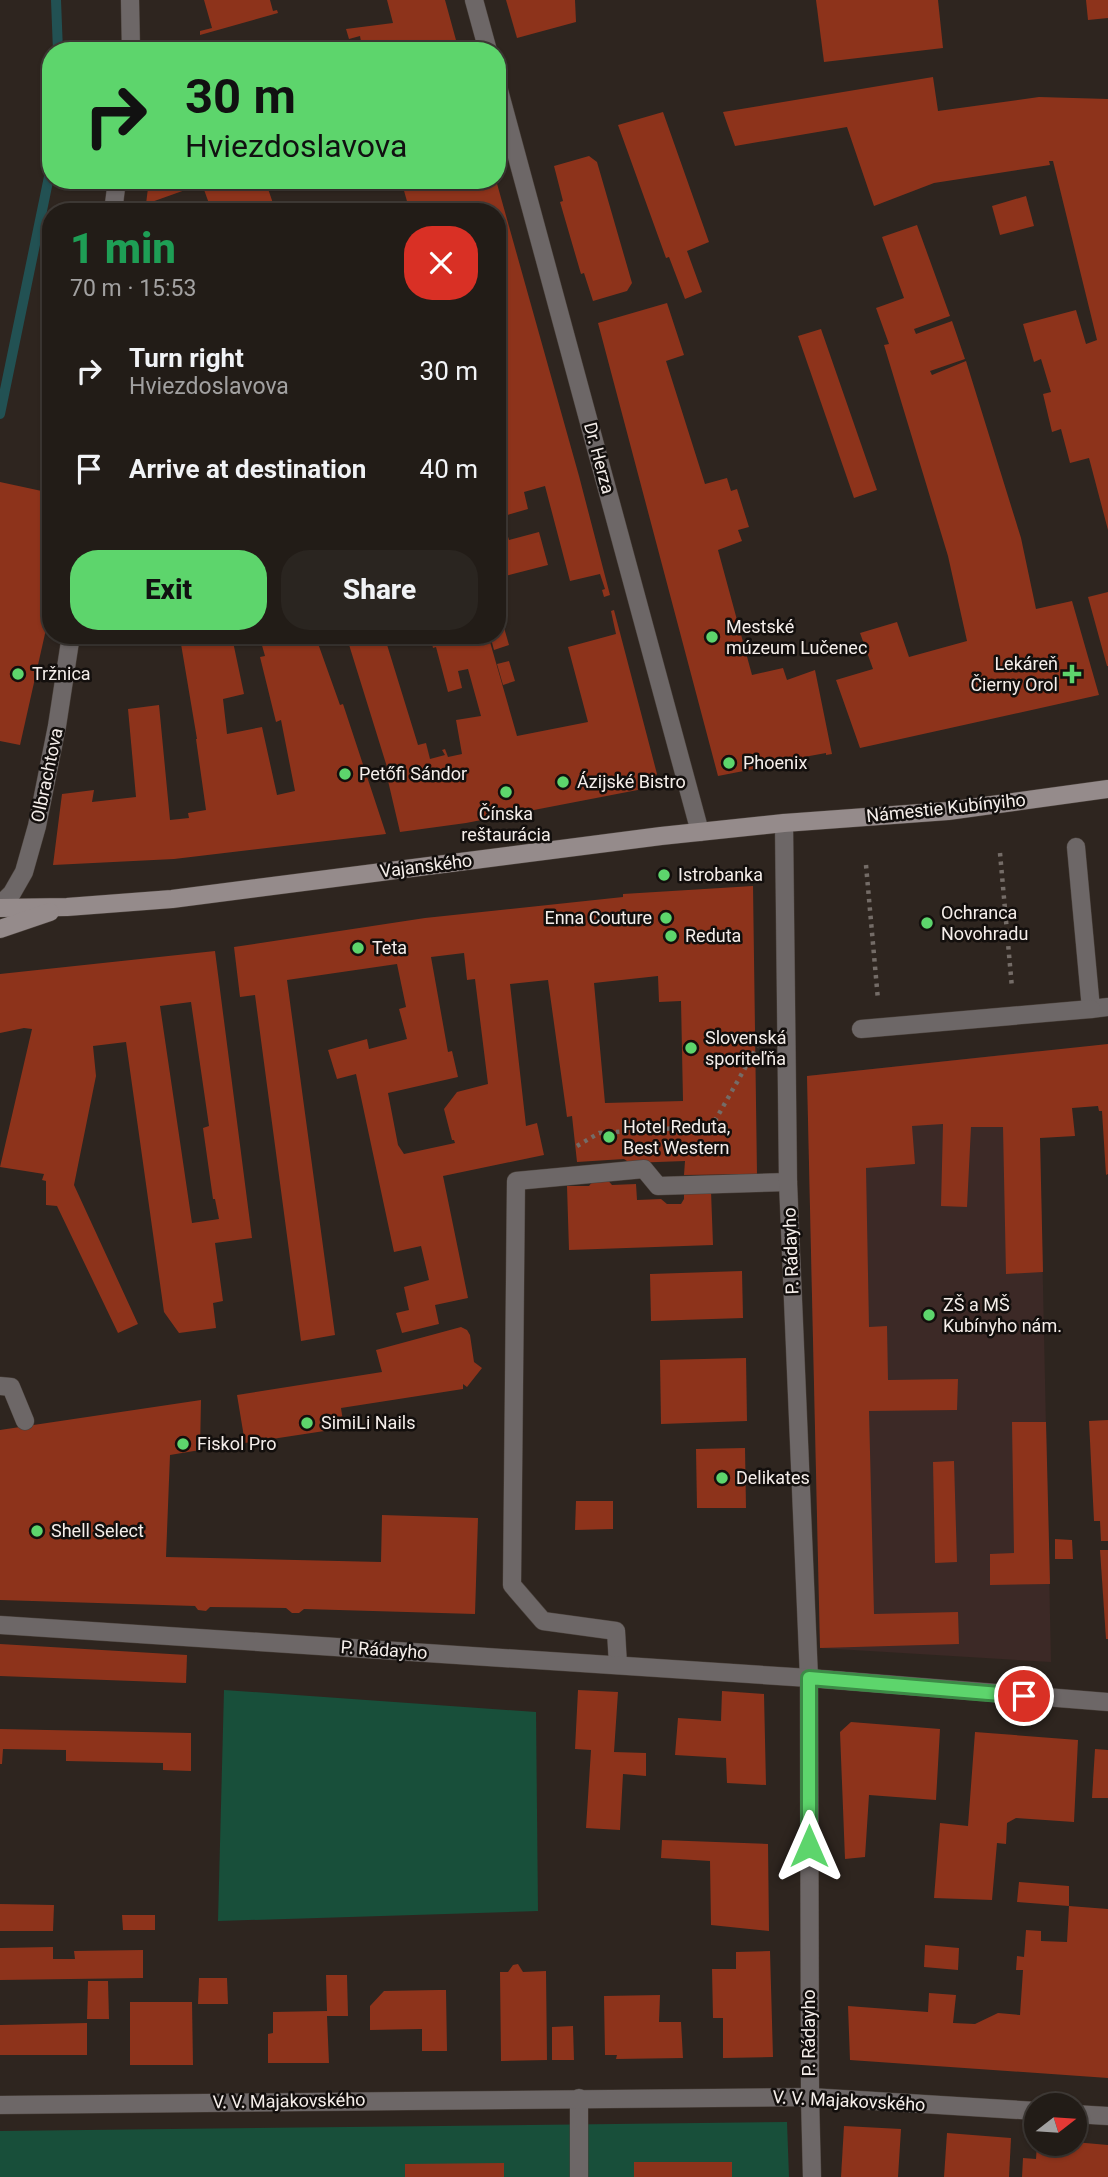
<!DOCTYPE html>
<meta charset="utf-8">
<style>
body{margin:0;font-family:Roboto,sans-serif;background:#2a2520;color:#f1f3f6;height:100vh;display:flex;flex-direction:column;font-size:26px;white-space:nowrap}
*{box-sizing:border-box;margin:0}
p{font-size:23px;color:#a2a1a1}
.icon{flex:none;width:38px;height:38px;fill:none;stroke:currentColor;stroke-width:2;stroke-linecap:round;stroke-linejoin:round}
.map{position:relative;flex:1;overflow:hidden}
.sheet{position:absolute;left:42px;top:203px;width:464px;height:441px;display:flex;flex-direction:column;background:#221c17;border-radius:28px;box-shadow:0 2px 5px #0004,0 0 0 2px #3f3a36}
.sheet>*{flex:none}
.guide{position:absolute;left:42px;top:42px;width:464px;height:147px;border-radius:28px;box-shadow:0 2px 5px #0004,0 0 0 2px #3f3a36;background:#5dd56c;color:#111;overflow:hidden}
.needle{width:46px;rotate:73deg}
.fabs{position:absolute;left:1024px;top:2093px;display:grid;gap:14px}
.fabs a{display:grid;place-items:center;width:63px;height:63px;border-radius:50%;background:#221c17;box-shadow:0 2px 5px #0004,0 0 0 2px #3f3a36;font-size:35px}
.pin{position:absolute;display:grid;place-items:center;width:60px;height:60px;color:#fff;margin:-30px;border:4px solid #fff;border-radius:50%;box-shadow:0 2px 7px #0007}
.me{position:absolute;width:77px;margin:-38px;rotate:0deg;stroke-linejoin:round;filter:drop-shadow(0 0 5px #0008)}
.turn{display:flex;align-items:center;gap:24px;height:147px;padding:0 28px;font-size:32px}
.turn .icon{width:91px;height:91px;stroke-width:2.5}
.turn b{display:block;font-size:49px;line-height:60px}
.round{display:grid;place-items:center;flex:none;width:74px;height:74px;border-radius:28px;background:#2a2520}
.overview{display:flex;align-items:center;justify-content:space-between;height:119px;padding:0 28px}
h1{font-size:42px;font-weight:800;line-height:52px;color:#1e9e55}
.cta{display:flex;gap:14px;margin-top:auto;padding:14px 28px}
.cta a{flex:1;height:80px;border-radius:28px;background:#5dd56c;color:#111;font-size:28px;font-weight:800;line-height:80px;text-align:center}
.cta a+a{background:#2a2520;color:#f1f3f6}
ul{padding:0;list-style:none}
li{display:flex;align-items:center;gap:21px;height:98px;padding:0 28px}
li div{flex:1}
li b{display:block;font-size:26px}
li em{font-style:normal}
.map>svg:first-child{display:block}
</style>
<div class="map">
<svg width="1108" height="2177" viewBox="0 0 1108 2177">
<rect width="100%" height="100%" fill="#2e251f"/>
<path fill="#3c2926" d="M1038,1051L1051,1662L820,1648L807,1076Z"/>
<g fill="#184f3a">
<path d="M224,1690L536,1712L538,1911L218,1921Z"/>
<path d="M787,2122L789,2177H0V2131Z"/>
</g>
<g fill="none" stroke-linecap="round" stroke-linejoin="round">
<g stroke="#225153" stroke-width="10">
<path d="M56,0L58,51"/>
<path d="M0,414L51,167"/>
</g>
</g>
<g fill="#8d331b" fill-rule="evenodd">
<path d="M204,0H270L273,11L277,10L278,13L200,35V31L212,28Z"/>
<path d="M387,0H445L459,51H368L362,47L360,36L349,39L346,29L393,23Z"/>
<path d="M506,0H575L576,22L517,38Z"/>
<path d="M816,0H938L943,48L824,62Z"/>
<path d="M1086,0H1108V18L1088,20Z"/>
<path d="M933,77L938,111L1039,97L1108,99V530L1089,458L1070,463L1061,429L1052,432L1043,394L1051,392L1041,359L1034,362L1023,324L1076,310L1086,344L1097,340L1053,161H1049L1050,165L934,183L874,206L847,127L735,146L723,112Z"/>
<path d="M663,112L709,242L687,251L702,292L685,299L669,257L666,258L618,125Z"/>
<path d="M589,156L597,162L632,283L627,291L593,301L584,273L581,274L560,202L563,201L554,166Z"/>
<path d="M149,180H265L276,212H212L202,184L146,204Z"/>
<path d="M401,180H496L579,476L610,595L604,597L602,590L605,589L600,574L570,581L545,486L524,492L528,509L497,518V212H410Z"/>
<path d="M1026,196L1034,226L1000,235L992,206Z"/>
<path d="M917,225L950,316L914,329L916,334L952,321L965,359L930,371L932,375L966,361L1021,538L1036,609L1072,601L1099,695L860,748L836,680L873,669L860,633L897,622L909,657L967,641L948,556L884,345L889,344L876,308L904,298L882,237Z"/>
<path d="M667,303L684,355L666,361L705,484L727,478L731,491L737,489L749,527L738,530L742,541L718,550L752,675L783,668L787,680L815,670L832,754L826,755V753L804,757V759L718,776L598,323Z"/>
<path d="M821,329L877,490L854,498L798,336Z"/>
<path d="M0,482L51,493V607L20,745L0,741Z"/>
<path d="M504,523L509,540L539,532L548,565L497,578V525Z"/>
<path d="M1108,592V666H1107L1088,597Z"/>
<path d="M497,603L509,645L494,650L490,635H497Z"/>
<path d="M614,610L657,774L648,788L466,823L400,832L385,768L387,767L346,635H384L418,745L426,743L430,759L445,755L442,750L445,749L448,757L462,754L456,720L481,716L468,669L458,671L462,688L448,692L436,647L433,648L430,635H488L517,736L588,722L568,647L616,634L611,611Z"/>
<path d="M149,635H206L210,642L232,637L244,694L223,699L227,734L262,727L277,795L295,791L281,720L276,722L260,657L265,656L259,635H315L340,705L343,704L386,834L174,859L53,865L62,794L94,790L92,802L136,797L128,709L159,705L170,820L189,818L188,813L206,810L196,739H197L180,638L152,646Z"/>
<path d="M509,661L515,681L503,685L497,664Z"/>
<path d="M753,886L757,1174L684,1175L685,1161L630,1163L624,1159L577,1162L572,1116L567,1117L548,980L510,984L526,1126L537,1123L544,1155L443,1176L468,1298L435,1305L439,1324L402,1333L396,1313L409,1310L404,1287L429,1280L421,1246L394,1252L356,1074L337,1079L328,1050L367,1039L369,1049L407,1039L399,1009L406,1007L397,964L287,980L335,1335L301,1341L255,995L240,997L234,947L425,918L623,897V894ZM464,953L467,980L475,979L488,1084L457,1092L444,1109L452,1140H454L455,1143L404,1154L398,1145L388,1093L458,1077L452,1051L448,1052L431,957ZM658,976L659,1002L681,1001L683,1101L605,1103L594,983Z"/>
<path d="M215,951L252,1238L215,1243L223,1301L213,1303L216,1328L179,1333L164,1312L126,1042L93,1046L96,1076L74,1185L138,1324L118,1333L57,1206L46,1205V1181L42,1180L44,1174L0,1167L32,1029L24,1028L0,1033V974ZM191,1002L209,1126L203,1128L213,1199H215L219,1219L192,1223L160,1006Z"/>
<path d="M1108,1044V1174L1106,1175L1102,1111H1099L1098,1106L1072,1108L1075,1136L1040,1138L1043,1272L1006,1274L1003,1127H971L967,1207L941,1206L943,1124L912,1126L915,1164L866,1168L869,1327L887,1326L888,1380L958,1379L957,1410L869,1411L874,1614L958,1612L959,1644L820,1648L807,1076Z"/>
<path d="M596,1177H605L612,1185L636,1184L637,1200L661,1199L667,1204H681L684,1199V1193L711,1191L713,1245L569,1250L567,1186H589Z"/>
<path d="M742,1271L743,1318L651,1321L650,1274Z"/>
<path d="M461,1327L467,1330L470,1335L474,1362L482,1368L467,1387L463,1384V1389L341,1408L344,1428L245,1443L237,1395L382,1372L376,1350Z"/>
<path d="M746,1358L747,1421L661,1424L660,1360Z"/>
<path d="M201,1400L200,1450L170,1455L166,1557L381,1562L382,1515L478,1518L475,1614L304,1609L299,1613H292L286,1608L210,1607L206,1611L198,1610L195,1606L0,1600V1430Z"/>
<path d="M1108,1420V1541H1101L1100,1521H1094L1089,1421Z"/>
<path d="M1012,1422H1046L1050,1584L990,1585V1554L1014,1553Z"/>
<path d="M745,1448L746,1508H697L696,1449Z"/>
<path d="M954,1461L957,1562L935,1563L933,1462Z"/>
<path d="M576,1501H613V1529L575,1530Z"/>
<path d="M1055,1539L1072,1540L1073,1559H1055Z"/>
<path d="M1100,1550H1108V1639H1106Z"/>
<path d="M0,1644L187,1655L186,1683L0,1676Z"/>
<path d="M578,1690L618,1692L614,1752L646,1753V1776L623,1774L620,1830L586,1828L591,1750L575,1749Z"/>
<path d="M722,1691L764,1694L766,1785L727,1783L726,1758L675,1755L678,1718L721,1721Z"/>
<path d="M851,1722L940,1729L936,1800L869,1795L865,1857L845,1859L840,1732Z"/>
<path d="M0,1729L191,1733V1771L163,1770V1763L66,1761V1750L3,1749L2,1764H0Z"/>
<path d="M975,1732L1078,1740L1074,1822L1016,1818L1007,1823L1006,1844L997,1843L992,1900L934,1898L940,1823L968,1826Z"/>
<path d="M1095,1749L1108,1750V1798H1092Z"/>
<path d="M662,1840L768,1844L769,1931L711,1925L710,1861L661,1858Z"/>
<path d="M1019,1882L1069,1886V1906L1108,1909V2078L850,2060L848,2006L928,2012L929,1993L956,1995L953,2023L975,2024L998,2013L1020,2015L1023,1970H1016L1017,1956L1024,1957L1026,1930L1041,1931V1941L1067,1942L1069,1906L1017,1902Z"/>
<path d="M0,1904L54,1905L53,1931H0Z"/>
<path d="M122,1915H155V1930H123Z"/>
<path d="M925,1945L959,1948L958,1970L924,1967Z"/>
<path d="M53,1947V1959H75L74,1951L143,1950V1978L0,1980V1948Z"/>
<path d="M770,1951L773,2057L723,2058V2018H713L712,1969H736V1952Z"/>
<path d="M518,1964L523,1972L546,1971L547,2060L501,2061L500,1972H508L513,1965Z"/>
<path d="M326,1975H347L348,2016H327L329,2063H268V2034L273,2033V2012L327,2011Z"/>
<path d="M199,1978H227L228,2004H198Z"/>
<path d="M88,1981H108L109,2019H87Z"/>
<path d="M438,1990H446L447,2051H422V2029L370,2030V2006L384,1991Z"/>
<path d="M660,1995L659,2022H681L683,2058L616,2059L617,2055H605L604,1996Z"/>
<path d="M130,2002H192L193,2065H130Z"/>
<path d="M87,2023V2055H0V2025Z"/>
<path d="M573,2026L574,2060H552V2027Z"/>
<path d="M844,2126L901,2129L898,2177H841Z"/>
<path d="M947,2133L1011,2138L1009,2177H944Z"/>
<path d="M1074,2142L1108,2145V2177H1022L1023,2158L1036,2159L1037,2144Z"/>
<rect x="634" y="2162" width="98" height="15"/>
<path d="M504,2163V2177H405V2164Z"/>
</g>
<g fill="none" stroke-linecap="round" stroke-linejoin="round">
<defs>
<g id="service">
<path d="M0,1386L11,1387L25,1421"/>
<path d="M618,1665L616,1631L543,1621L512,1585L516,1181L644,1169L658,1186L788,1182"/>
</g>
<g id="minor">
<path d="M130,0L131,51"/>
<path d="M474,0L488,51"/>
<path d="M497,83L700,832"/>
<path d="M113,212L117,180"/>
<path d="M784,823L788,1182L809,1678L810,2097L812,2177"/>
<path d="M1076,847L1091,1009L1108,1007"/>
<path d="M0,905L12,893L24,872L37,826L57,726L71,635"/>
<path d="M861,1029L1091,1009"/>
<path d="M0,1625L809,1678L1108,1702"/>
<path d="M579,2098V2177"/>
<path d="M0,2105L810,2097L1036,2111"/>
<path d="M1074,2114L1108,2116"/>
</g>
<g id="secondary">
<path d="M0,908L67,907L172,899L661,836L784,823L948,811L1108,789"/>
<path d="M0,929L50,912"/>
</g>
</defs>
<use href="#service" stroke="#4a413b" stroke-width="19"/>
<use href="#minor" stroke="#4a413b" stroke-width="19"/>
<use href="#secondary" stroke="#4a413b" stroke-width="19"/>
<g stroke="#746c67" stroke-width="4.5" stroke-dasharray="3.5 5" stroke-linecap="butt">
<path d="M1000,853L1012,988"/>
<path d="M866,865L878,1000"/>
<path d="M577,1146L599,1133L712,1126L757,1047"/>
</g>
<use href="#service" stroke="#6d6767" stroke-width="18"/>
<use href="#minor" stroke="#6d6767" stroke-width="18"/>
<use href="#secondary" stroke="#958b8b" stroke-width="18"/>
</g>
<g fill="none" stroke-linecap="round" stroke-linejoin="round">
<defs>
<path id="route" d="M809,1846V1678L1024,1696"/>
</defs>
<use href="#route" stroke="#3c8a46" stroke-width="18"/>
<use href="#route" stroke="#5dd56c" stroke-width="12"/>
</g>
<g fill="#5dd56c" stroke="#130f0d" stroke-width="2.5">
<circle cx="712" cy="637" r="7"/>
<circle cx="18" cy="674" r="7"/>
<path d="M1068.5 663.5h7v7h7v7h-7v7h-7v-7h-7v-7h7z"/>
<circle cx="729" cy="763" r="7"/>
<circle cx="345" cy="774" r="7"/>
<circle cx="563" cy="782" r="7"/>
<circle cx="506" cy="792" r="7"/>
<circle cx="664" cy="875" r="7"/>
<circle cx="666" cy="918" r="7"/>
<circle cx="927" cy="923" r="7"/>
<circle cx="671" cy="936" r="7"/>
<circle cx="358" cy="948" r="7"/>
<circle cx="691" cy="1048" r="7"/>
<circle cx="609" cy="1137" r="7"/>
<circle cx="929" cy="1315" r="7"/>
<circle cx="307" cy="1423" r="7"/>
<circle cx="183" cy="1444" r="7"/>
<circle cx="722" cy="1478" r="7"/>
<circle cx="37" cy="1531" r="7"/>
</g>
<g text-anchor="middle" stroke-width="5" stroke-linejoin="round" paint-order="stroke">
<g font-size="18" fill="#f5eeea" stroke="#130f0d">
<text transform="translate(599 458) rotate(75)" y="6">Dr. Herza</text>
<text transform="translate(47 775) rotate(-78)" y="6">Olbrachtova</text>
<text transform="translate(946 808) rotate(-6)" y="6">Námestie Kubínyiho</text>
<text transform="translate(426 866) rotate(-7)" y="6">Vajanského</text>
<text transform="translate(791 1251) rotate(-92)" y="6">P. Rádayho</text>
<text transform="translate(384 1650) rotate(4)" y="6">P. Rádayho</text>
<text transform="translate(809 2033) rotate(-90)" y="6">P. Rádayho</text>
<text transform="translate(289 2101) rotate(-1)" y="6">V. V. Majakovského</text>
<text transform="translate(849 2101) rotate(3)" y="6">V. V. Majakovského</text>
</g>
<g font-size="18" fill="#f5eeea" stroke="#130f0d" text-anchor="start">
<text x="726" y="633">Mestské<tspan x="726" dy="21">múzeum Lučenec</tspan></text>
<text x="1058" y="670" text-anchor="end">Lekáreň<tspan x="1058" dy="21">Čierny Orol</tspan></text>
<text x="32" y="680">Tržnica</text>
<text x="743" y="769">Phoenix</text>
<text x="359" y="780">Petőfi Sándor</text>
<text x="577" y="788">Ázijské Bistro</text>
<text x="506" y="820" text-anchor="middle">Čínska<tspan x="506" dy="21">reštaurácia</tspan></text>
<text x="678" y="881">Istrobanka</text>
<text x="941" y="919">Ochranca<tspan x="941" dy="21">Novohradu</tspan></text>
<text x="652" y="924" text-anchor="end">Enna Couture</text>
<text x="685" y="942">Reduta</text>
<text x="372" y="954">Teta</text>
<text x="705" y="1044">Slovenská<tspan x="705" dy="21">sporiteľňa</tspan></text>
<text x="623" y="1133">Hotel Reduta,<tspan x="623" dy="21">Best Western</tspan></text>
<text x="943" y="1311">ZŠ a MŠ<tspan x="943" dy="21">Kubínyho nám.</tspan></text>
<text x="321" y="1429">SimiLi Nails</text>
<text x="197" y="1450">Fiskol Pro</text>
<text x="736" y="1484">Delikates</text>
<text x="51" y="1537">Shell Select</text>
</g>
</g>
</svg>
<div class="fabs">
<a><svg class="needle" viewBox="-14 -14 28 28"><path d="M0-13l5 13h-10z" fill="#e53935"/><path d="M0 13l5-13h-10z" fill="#a2a1a1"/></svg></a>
</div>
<div class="pin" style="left:1024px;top:1696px;background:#d93025"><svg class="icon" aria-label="arrive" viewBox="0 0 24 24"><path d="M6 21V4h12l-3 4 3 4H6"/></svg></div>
<svg class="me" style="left:809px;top:1846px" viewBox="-20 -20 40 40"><path d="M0-17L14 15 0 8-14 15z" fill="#5dd56c" stroke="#fff" stroke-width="4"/></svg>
<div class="guide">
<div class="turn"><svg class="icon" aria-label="right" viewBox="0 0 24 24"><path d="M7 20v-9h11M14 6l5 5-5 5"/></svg><div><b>30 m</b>Hviezdoslavova</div></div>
</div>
<section class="sheet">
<div class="overview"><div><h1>1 min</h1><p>70 m · 15:53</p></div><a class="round" style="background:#d93025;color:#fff"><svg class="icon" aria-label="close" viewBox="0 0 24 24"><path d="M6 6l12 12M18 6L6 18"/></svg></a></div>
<ul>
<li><svg class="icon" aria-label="right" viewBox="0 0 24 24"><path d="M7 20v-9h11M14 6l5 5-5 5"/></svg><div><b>Turn right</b><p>Hviezdoslavova</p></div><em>30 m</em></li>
<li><svg class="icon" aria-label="arrive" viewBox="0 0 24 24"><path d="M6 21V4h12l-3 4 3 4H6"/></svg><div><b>Arrive at destination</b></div><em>40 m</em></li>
</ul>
<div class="cta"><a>Exit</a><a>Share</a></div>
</section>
</div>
